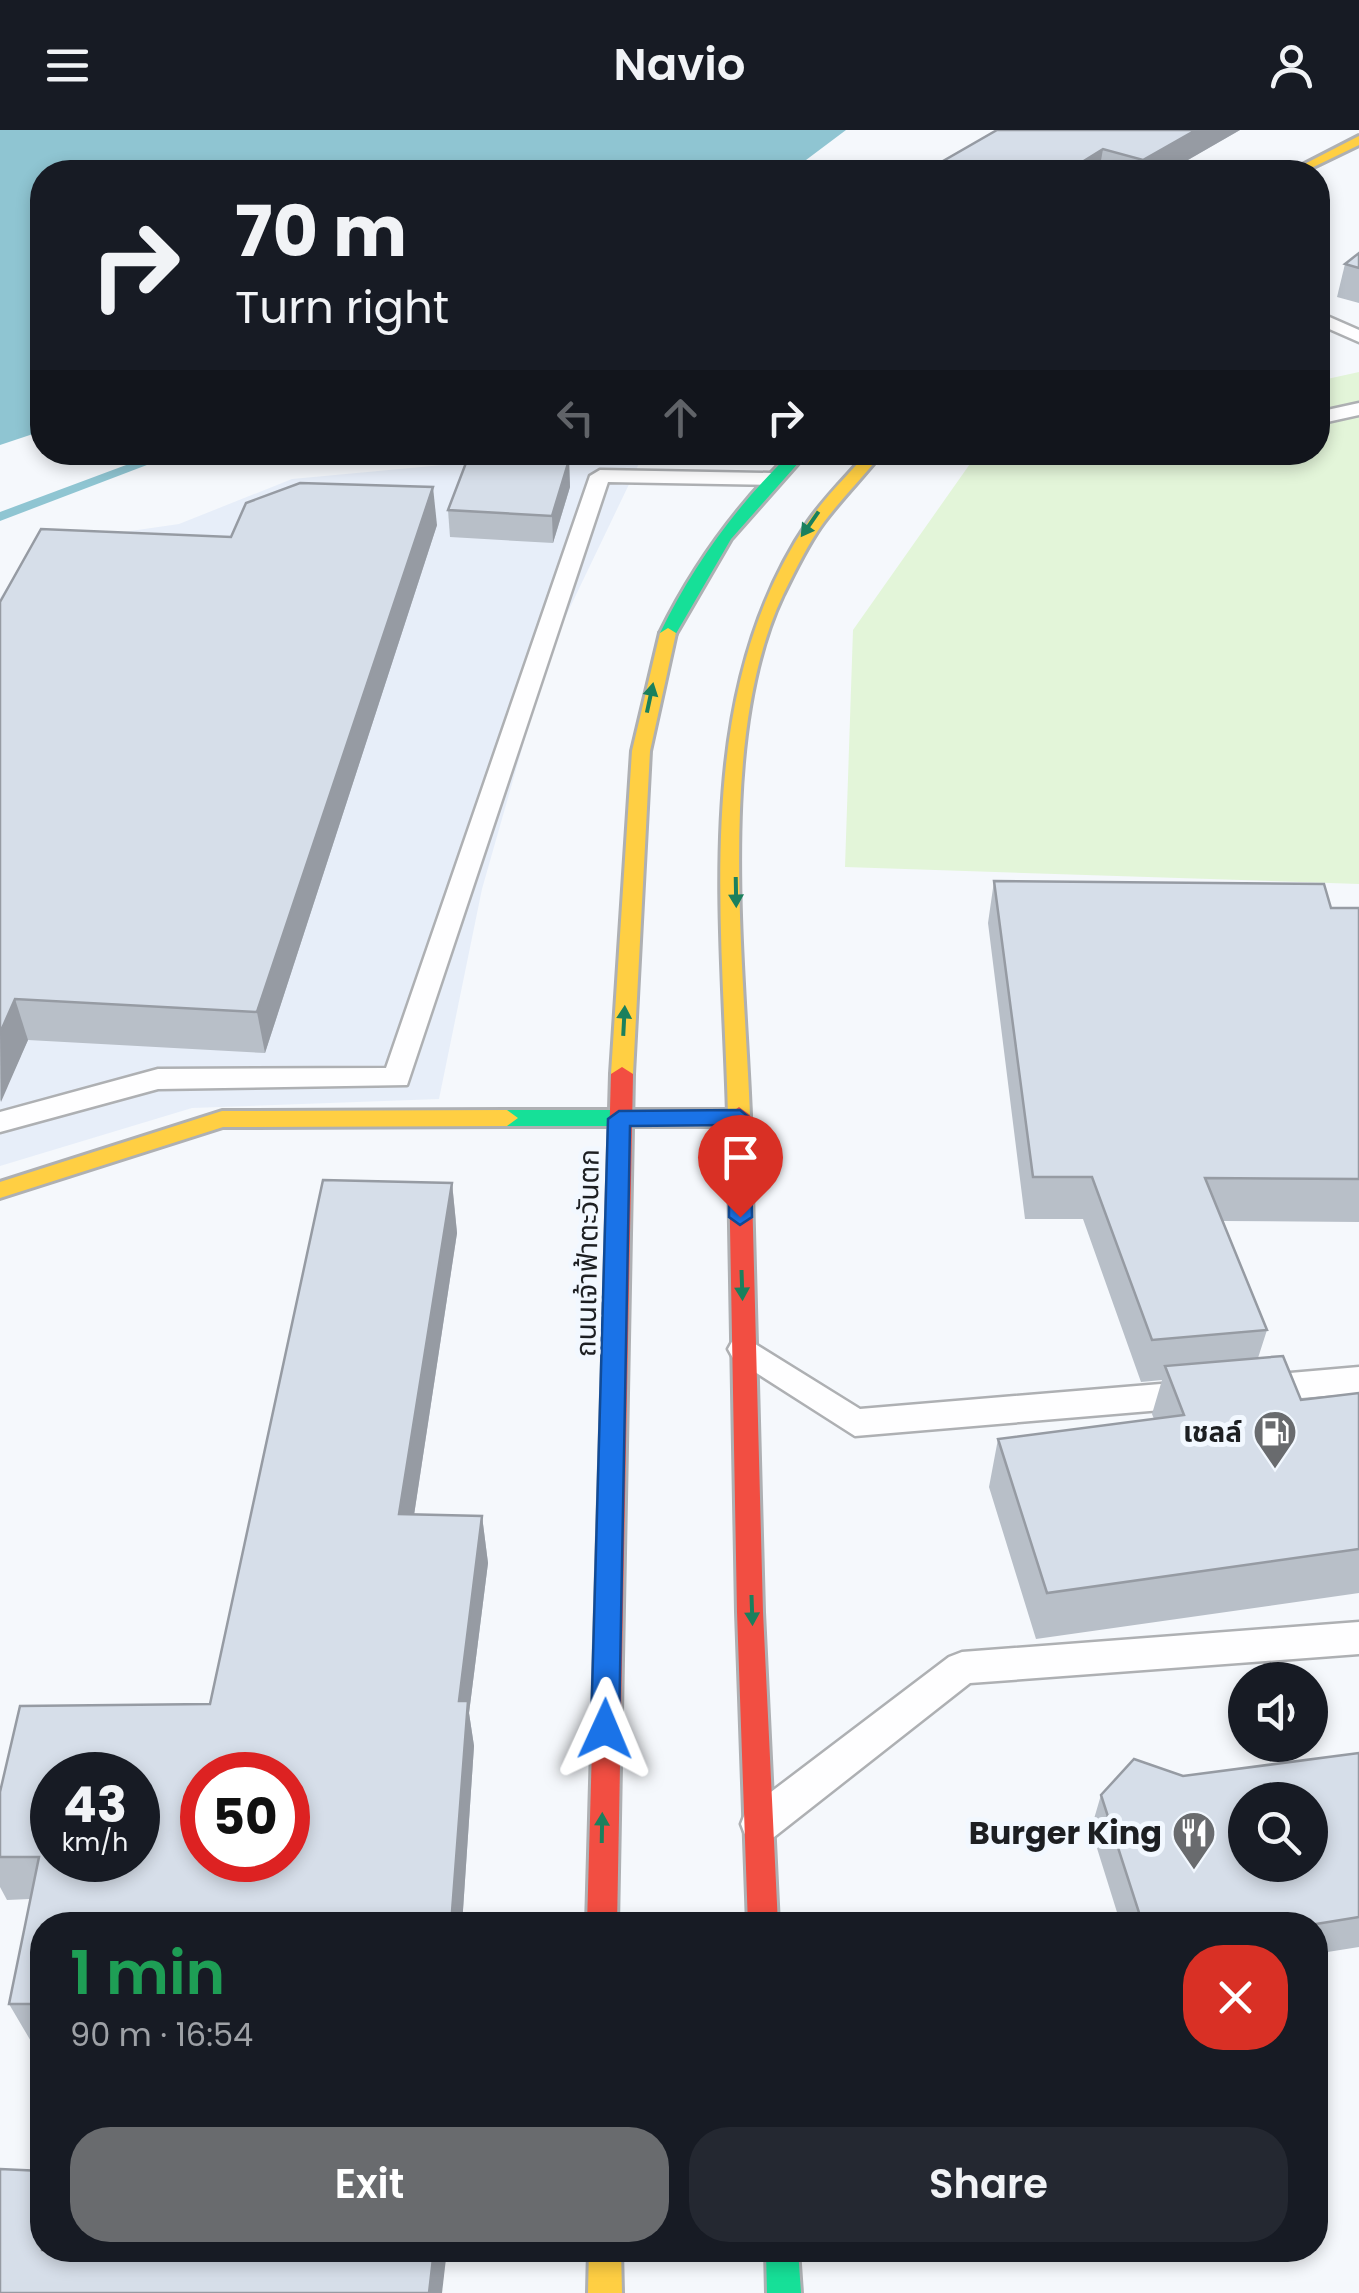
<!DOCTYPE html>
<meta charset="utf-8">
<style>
body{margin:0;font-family:Poppins,"Noto Sans Thai",sans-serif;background:#242831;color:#f1f3f6;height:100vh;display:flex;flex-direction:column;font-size:38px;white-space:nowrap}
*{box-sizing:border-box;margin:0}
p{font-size:32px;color:#9ea1a6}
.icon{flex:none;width:55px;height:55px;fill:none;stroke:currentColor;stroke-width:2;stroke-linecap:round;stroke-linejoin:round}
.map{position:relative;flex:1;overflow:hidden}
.details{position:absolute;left:30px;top:1782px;width:1298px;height:350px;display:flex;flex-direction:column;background:#171b24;border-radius:40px;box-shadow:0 5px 15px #0003}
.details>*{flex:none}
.banner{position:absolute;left:30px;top:30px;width:1300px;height:305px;border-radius:40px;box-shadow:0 5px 15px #0003;background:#171b24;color:#f1f3f6;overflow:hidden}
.tools{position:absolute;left:1228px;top:1532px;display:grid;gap:20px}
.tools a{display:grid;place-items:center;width:100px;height:100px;border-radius:50%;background:#171b24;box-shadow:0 5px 15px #0003;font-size:50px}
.speed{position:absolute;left:30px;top:1622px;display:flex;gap:20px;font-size:50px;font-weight:700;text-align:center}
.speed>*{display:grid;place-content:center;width:130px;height:130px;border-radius:50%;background:#171b24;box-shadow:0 5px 15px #0003;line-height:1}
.speed small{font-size:25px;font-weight:400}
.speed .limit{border:15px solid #d22;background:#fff;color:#111}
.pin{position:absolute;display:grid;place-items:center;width:85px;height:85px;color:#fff;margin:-102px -42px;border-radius:50% 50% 50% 0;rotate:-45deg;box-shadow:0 0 10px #0007}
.pin .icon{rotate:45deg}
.me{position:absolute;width:110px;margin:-55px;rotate:1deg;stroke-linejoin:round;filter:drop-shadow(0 0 8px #0008)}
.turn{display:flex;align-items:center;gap:35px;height:210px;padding:0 40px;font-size:45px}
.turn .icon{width:130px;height:130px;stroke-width:2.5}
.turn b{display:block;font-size:70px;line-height:85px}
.lanes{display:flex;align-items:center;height:95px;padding:0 40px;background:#0003;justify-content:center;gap:50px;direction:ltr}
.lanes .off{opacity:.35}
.round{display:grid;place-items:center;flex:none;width:105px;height:105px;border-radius:40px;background:#242831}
.headline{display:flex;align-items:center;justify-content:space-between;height:170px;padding:0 40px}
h1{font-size:60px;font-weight:600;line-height:75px;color:#1e9e55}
.action{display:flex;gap:20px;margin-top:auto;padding:20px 40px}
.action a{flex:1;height:115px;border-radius:40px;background:#696b6e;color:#fff;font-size:40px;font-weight:600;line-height:115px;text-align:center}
.action a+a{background:#242831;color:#f1f3f6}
header{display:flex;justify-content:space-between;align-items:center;height:130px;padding:0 40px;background:#171b24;font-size:45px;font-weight:600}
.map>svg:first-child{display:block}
</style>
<header><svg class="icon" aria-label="menu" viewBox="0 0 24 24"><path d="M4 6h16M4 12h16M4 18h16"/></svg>Navio<svg class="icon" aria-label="person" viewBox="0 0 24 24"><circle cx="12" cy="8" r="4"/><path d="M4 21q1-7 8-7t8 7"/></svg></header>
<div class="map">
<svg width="1359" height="2163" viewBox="0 0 1359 2163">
<rect width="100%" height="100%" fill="#f5f8fc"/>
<path fill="#e7eef9" d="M572,323H644L551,517L482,759L439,969L192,978L0,1036V468L34,415L179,394L292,349Z"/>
<path fill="#e3f5d9" d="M1359,242V754L845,737L853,500L972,331L1007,322H1318V251Z"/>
<path fill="#8fc5d2" d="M0,0H846L790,42H42V301L0,315Z"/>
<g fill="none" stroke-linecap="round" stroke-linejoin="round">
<path fill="#8fc5d2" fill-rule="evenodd" d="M161,322H181L0,391V382Z"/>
<defs>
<g id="lane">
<path d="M1318,182L1359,200V212L1318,194Z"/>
<path d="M1359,273V285L1318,294V282Z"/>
<path d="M600,340L771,343L781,349L771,355L608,352L407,955L158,959L0,1002V982L158,939L386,938L590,346Z"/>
<path d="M744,1207L860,1279L1197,1251L1208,1255L1213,1264L1208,1273L1197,1277L855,1306L733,1228L728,1219L733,1210Z"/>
<path d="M1359,1237V1263L1257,1272L1246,1268L1241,1259L1246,1250L1257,1246Z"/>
<path d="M1359,1492V1524L970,1553L774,1707L760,1712L746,1707L741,1694L746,1681L949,1527L962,1522Z"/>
</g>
<g id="fast">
<path d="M792,322H808L731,409L674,507H662L660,503C694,434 736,376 792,322Z"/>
<path d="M507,980H739L750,988L739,996H507L496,988Z"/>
<path d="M766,2120H798L801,2163H767Z"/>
</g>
<g id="slow">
<path d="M1359,6V15L1303,42H1289Z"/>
<path d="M868,322H883C864,346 842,368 824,392C808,413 795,441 783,465C716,606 744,831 750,985L739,993L728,985C723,788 691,565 808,392C825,367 848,345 868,322Z"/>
<path d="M668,498L676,503L650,621L633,944L622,951L611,944L632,621L660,503Z"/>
<path d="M507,980L518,988L507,996L223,997L0,1068V1052L222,981Z"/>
<path d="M589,2120H621L622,2163H588Z"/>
</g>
<g id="jam">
<path d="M622,937L633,944L617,1795H587L611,944Z"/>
<path d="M739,977L750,985L763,1482L778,1795H748L737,1482L728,985Z"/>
</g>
</defs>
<use href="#lane" stroke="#aeb0b3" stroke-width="5"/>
<use href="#fast" stroke="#aeb0b3" stroke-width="6"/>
<use href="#slow" stroke="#aeb0b3" stroke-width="6"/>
<use href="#jam" stroke="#aeb0b3" stroke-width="6"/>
<use href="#lane" fill="#fefeff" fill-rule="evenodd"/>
<use href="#fast" fill="#16e098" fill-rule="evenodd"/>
<use href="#slow" fill="#ffcf43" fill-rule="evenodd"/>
<use href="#jam" fill="#f24e42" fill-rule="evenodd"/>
</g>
<g fill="#b8bfc8">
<path d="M1240,0L1167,42H924Z"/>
<path d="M1359,123V173L1337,167L1345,134Z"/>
<path d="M569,330L570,357L553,413L450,407L448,380Z"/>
<path d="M437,395L265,923L28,910L0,972V472L231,407Z"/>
<path d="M994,751L1331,778H1359V1092L1223,1091L1267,1200L1258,1228L1301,1270L1359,1263V1463L1036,1509L989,1357L998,1309L1154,1289L1152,1284L1162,1250L1141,1252L1083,1089H1025L988,793Z"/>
<path d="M452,1053L457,1103L414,1385L482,1386L488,1433L469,1583L474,1616L462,1795H42V1913H32L9,1874L30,1769L7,1770L0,1757V1662L210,1574Z"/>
<path d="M1359,1623V1817L1315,1824V1795H1121L1091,1699L1101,1665L1183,1646Z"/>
</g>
<g fill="#969ba3">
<path d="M1196,0H1240L1167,42H1141L1143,30Z"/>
<path d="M1103,19L1099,42H1066Z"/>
<path d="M569,330L570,357L553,413L552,386Z"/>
<path d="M433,357L437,395L265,923L257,882Z"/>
<path d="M15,869L28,910L1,972L0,903Z"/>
<path d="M452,1053L457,1103L407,1431L399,1384Z"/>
<path d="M482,1386L488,1433L469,1583L474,1616L462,1795H451L459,1571Z"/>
<path d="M434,2120H447L442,2163H429Z"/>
</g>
<g fill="#d6dee9" stroke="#969ba3" stroke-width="2.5" fill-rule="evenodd">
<path d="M997,0H1196L1143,30L1103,19L1066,42H924Z"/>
<path d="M1359,123V138L1345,134Z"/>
<path d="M469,325L569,330L552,386L448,380Z"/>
<path d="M300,353L433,357L257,882L15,869L0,903V472L41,399L231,407L246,373Z"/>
<path d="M994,751L1324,754L1331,778H1359V1049L1205,1048L1267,1200L1152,1210L1092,1047H1033Z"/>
<path d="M323,1050L452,1053L399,1384L482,1386L459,1571H468L451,1795H42V1874H9L39,1727H0V1662L20,1576L210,1574ZM52,1645H138V1730H52ZM202,1645H288V1730H202Z"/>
<path d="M1283,1226L1301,1270L1359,1263V1419L1047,1463L998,1309L1184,1285L1165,1236Z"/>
<path d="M1359,1623V1787L1310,1795H1143L1101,1665L1134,1629L1183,1646ZM1245,1670H1310V1735H1245Z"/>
<path d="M0,2039L42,2041V2120H434L429,2163H0Z"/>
</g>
<defs><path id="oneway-solid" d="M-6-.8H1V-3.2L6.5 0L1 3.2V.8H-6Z" transform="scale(2.5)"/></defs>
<g fill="#1a805d">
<use href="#oneway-solid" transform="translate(810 394) rotate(125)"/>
<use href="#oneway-solid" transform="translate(650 568) rotate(-78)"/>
<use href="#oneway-solid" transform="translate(736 762) rotate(89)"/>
<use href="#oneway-solid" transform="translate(624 891) rotate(-87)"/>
<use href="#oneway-solid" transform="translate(742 1155) rotate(88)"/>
<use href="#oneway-solid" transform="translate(752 1480) rotate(88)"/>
<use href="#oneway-solid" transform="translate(602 1698) rotate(-89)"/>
</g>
<path fill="#1a73e8" stroke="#114b97" stroke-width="2.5" d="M740,980L750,988L752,1087L740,1095L729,1087V995L630,996L619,1599L615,1608L605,1612L595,1608L591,1599L608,989L619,981Z"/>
<defs>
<symbol id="fuel-pin" viewBox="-11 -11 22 30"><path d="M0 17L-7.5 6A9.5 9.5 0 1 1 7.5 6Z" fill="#696b6e" stroke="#f2f8ff"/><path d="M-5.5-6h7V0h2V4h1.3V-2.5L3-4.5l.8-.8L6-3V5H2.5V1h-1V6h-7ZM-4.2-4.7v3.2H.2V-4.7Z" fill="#fff"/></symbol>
<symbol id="restaurant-pin" viewBox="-11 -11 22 30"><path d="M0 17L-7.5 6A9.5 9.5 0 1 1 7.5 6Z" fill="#696b6e" stroke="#f2f8ff"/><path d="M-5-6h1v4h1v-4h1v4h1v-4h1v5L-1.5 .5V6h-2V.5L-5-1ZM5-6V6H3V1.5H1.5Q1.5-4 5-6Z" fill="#fff"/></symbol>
</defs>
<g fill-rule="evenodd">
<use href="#fuel-pin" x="1250" y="1277" width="50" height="68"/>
<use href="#restaurant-pin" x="1169" y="1678" width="50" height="68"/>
</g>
<g text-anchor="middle" stroke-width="10" stroke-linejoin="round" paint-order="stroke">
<g font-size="28" fill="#1d1f22" stroke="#f2f8ff">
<text transform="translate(587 1123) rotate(-89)" y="10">ถนนเจ้าฟ้าตะวันตก</text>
</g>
<g font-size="28" font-weight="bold" fill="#1d1f22" stroke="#f2f8ff" text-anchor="end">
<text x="1242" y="1312">เชลล์</text>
</g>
<g font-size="32" font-weight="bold" fill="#1d1f22" stroke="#f2f8ff" text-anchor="end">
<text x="1162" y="1714">Burger King</text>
</g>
</g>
</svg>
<div class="tools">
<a><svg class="icon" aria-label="sound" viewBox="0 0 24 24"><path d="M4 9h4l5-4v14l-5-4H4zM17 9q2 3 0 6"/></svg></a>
<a><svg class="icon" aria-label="search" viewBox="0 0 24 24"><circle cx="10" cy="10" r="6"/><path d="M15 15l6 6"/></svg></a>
</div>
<div class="speed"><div>43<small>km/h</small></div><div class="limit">50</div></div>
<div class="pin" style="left:740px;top:1087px;background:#d93025"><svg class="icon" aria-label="arrive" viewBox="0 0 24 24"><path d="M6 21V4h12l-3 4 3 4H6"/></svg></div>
<svg class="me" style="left:605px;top:1599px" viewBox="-20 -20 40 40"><path d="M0-17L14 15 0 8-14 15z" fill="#1a73e8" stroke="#fff" stroke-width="4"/></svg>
<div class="banner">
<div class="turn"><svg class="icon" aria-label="right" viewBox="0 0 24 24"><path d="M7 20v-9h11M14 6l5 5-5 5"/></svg><div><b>70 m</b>Turn right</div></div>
<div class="lanes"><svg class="icon off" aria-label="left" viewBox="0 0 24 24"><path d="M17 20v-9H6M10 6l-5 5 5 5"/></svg><svg class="icon off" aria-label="ahead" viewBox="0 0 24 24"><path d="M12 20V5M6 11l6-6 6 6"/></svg><svg class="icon" aria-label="right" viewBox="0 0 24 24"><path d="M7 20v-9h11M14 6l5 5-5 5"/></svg></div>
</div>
<section class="details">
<div class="headline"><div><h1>1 min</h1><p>90 m · 16:54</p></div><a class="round" style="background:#d93025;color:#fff"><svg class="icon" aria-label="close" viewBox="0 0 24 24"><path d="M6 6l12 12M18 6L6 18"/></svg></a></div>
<div class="action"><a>Exit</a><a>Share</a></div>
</section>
</div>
